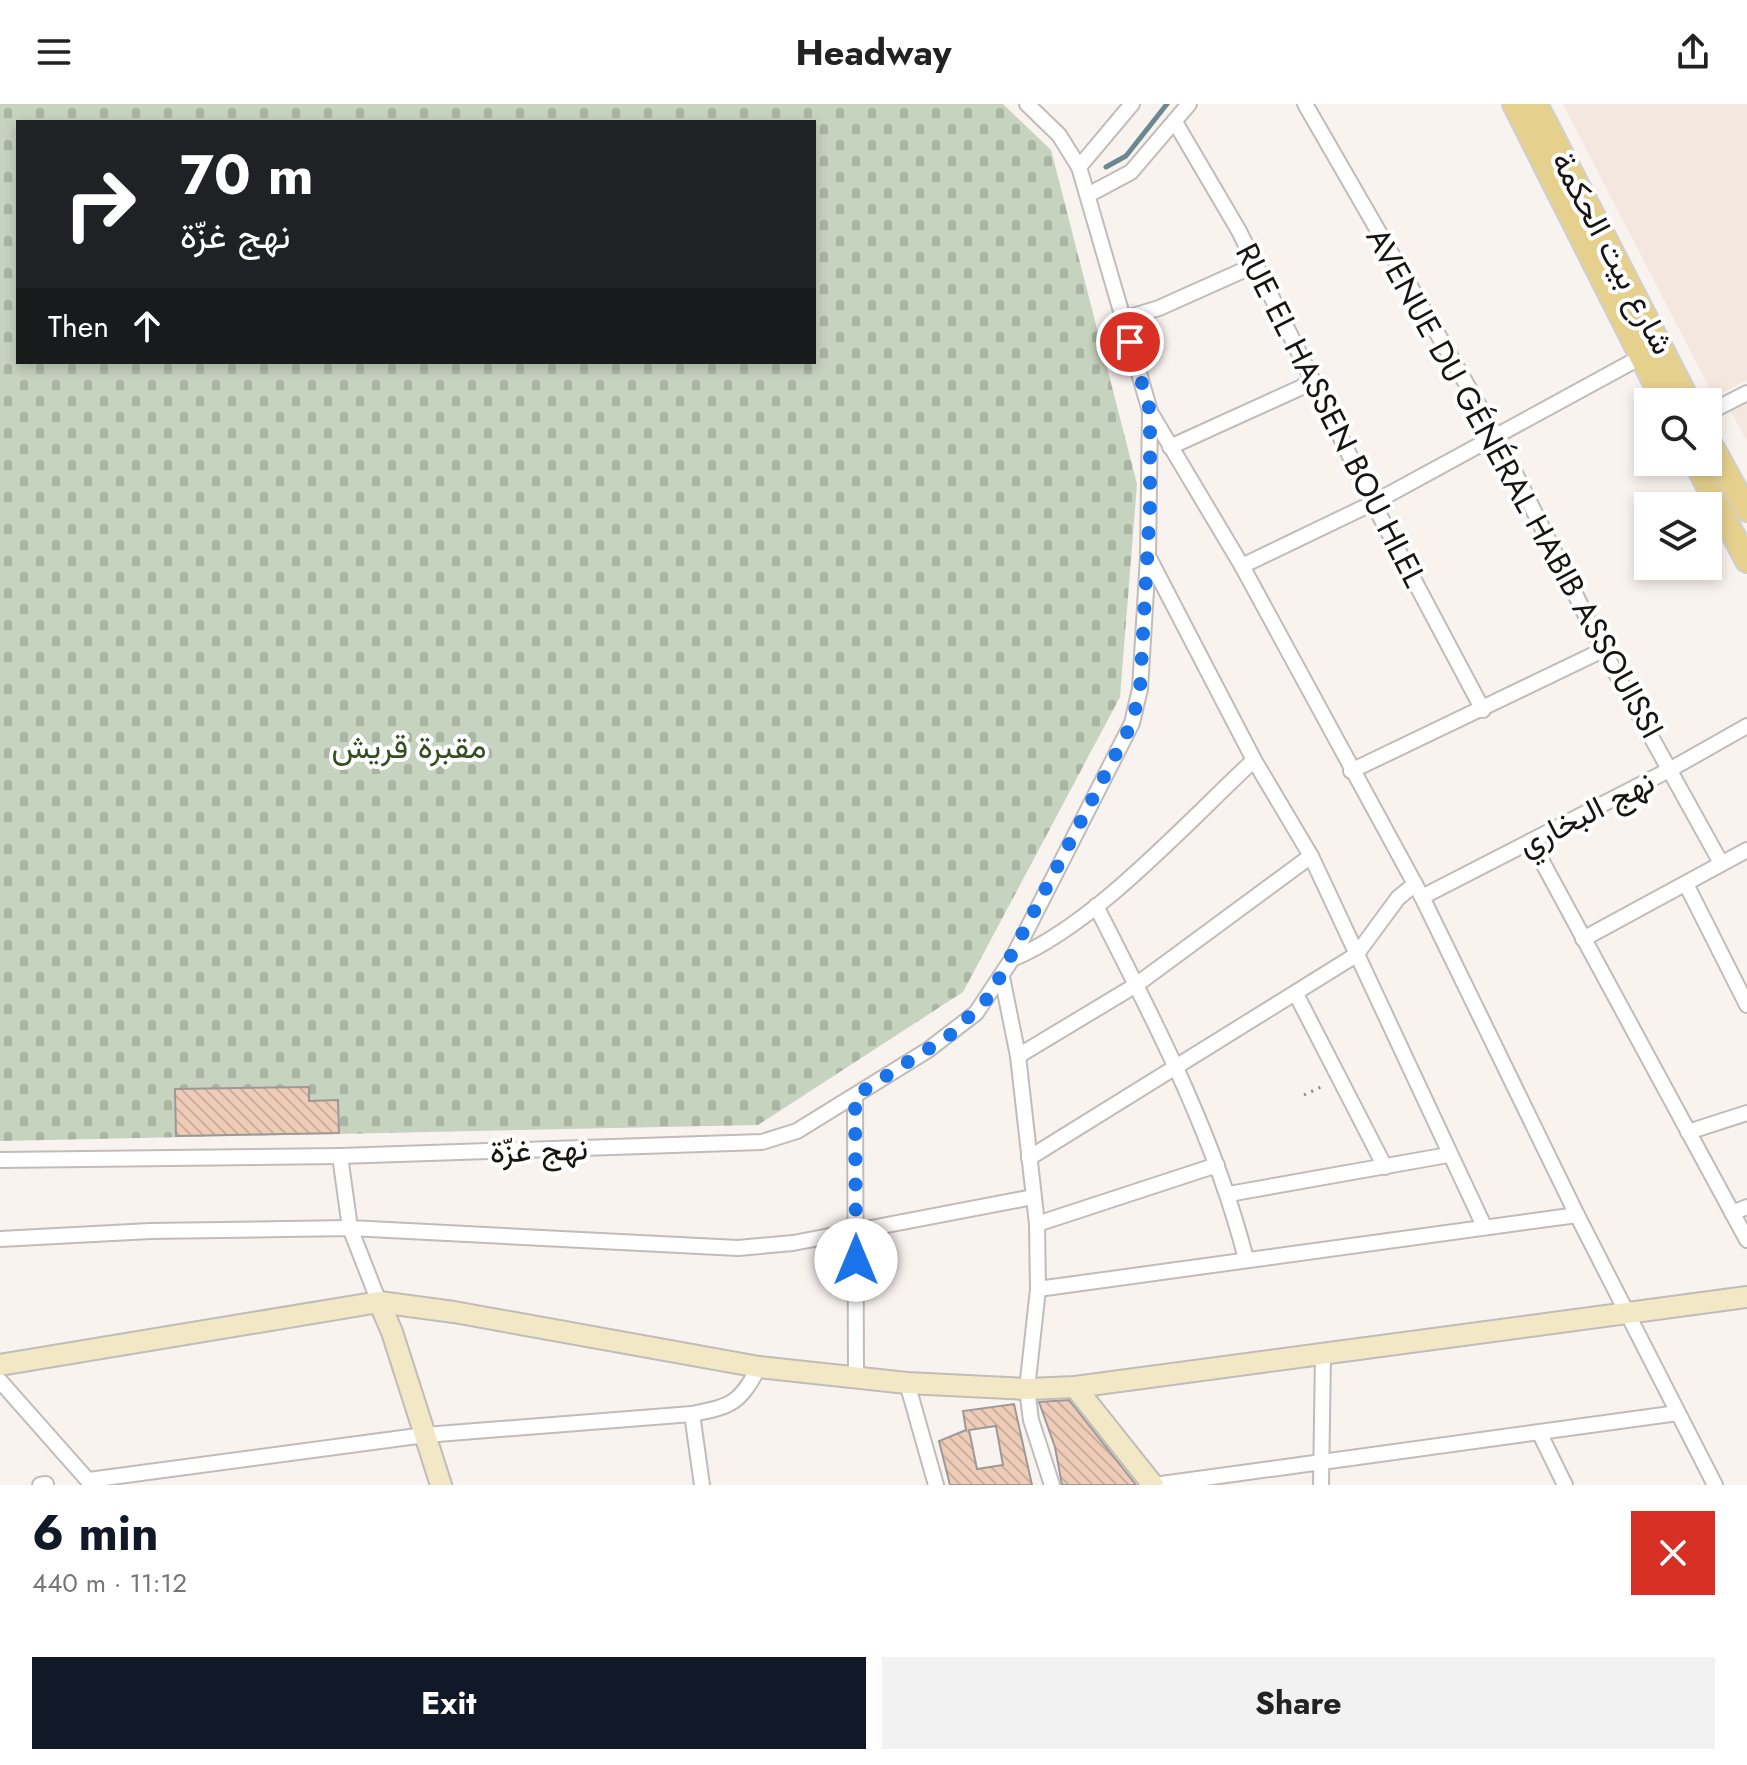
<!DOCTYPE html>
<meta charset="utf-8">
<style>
body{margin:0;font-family:Jost,Vazirmatn,sans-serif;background:#f2f2f2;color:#222;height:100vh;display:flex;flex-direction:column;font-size:30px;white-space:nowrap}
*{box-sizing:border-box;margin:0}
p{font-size:26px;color:#767676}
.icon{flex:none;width:44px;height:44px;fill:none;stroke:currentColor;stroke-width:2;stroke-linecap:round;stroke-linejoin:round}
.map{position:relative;height:1381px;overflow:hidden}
.sheet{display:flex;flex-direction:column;background:#fff;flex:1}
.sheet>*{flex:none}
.banner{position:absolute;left:16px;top:16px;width:800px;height:244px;border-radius:0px;box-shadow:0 4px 12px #0003;background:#202124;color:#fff;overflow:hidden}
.buttons{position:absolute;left:1634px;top:284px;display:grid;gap:16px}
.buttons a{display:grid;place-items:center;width:88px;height:88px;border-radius:0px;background:#fff;box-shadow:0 4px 12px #0003;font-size:40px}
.pin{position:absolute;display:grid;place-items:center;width:68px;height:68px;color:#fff;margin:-34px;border:4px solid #fff;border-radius:50%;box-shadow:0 2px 8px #0007}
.me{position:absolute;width:88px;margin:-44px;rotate:0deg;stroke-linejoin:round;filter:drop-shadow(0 0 6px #0008)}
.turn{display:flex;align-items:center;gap:28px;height:168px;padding:0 32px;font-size:36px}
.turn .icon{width:104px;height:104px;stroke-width:2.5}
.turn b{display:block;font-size:56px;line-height:68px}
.then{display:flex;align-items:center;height:76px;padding:0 32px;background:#0003;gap:16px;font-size:30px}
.round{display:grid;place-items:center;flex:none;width:84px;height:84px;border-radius:0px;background:#f2f2f2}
.headline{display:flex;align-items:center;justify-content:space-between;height:136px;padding:0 32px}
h1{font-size:48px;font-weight:700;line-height:60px;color:#111827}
.cta{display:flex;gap:16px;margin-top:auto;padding:16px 32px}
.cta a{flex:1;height:92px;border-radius:0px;background:#111827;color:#fff;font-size:32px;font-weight:700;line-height:92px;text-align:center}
.cta a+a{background:#f2f2f2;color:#222}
header{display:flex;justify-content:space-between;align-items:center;height:104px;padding:0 32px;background:#fff;font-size:36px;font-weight:700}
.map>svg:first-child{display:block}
</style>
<header><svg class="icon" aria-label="menu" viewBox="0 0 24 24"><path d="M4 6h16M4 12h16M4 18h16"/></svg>Headway<svg class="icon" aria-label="share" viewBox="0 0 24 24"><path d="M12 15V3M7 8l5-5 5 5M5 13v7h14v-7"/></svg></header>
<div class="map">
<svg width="1747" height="1381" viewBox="0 0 1747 1381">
<defs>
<pattern id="cemetery-stones" width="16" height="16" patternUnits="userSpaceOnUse" patternTransform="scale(2)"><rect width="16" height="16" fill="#c6d3be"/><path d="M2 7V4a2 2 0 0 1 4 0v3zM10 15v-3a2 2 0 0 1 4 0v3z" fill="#a9b4a2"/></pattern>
<pattern id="building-back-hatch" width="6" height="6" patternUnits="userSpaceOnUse" patternTransform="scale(2)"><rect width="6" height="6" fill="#efccb8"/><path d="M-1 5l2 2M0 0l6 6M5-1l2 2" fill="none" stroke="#ccae9d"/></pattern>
</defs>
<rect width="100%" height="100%" fill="#f9f3f0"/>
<g fill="#f4e7e0">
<path d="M1563,0H1747V276L1714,293Z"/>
<path d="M1747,296V337L1730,306Z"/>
</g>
<path fill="url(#cemetery-stones)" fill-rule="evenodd" d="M0,0H1003L1051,46L1137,380L1120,593L963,888L758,1021L0,1037ZM18,18H814V258H18Z"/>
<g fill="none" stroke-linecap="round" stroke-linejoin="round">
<path stroke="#6b8791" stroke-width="5" d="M1106,63L1126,52L1167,0"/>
</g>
<g fill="url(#building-back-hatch)" stroke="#9e9996" stroke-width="2" fill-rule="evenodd">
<path d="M309,983V997L338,996L339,1029L176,1032L175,985Z"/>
<path d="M1069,1296L1136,1381H1062L1055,1343L1039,1298Z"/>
<path d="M1014,1300L1032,1381H950L939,1337L966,1326L963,1307ZM996,1322L1003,1361L977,1365L969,1326Z"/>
</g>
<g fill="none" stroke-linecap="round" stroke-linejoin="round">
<defs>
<g id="street">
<path d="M1305,0L1497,333L1603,546L1721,759"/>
<path d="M1175,18L1239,127L1373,399L1483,606"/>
<path d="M1079,63L1132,0"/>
<path d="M1088,91L1131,68L1189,0"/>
<path d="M1123,215L1159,204L1255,161"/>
<path d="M1708,309L1747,289"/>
<path d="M1152,311L1242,462L1422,793L1577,1111L1715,1381"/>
<path d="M1170,343L1313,278"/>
<path d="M1149,454L1254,656L1311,752L1484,1122"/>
<path d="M1242,462L1373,399L1641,253"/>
<path d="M1351,667L1603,546"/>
<path d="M1531,737L1747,1136"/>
<path d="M1686,780L1747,901"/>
<path d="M1422,793L1671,665L1747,622"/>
<path d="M1096,802C1154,916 1214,1030 1246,1155"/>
<path d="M1583,835L1747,746"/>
<path d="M1012,855C1095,821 1187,718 1254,656"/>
<path d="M1002,873L1018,952L1037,1120L1038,1185L1027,1285L1031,1316L1052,1381"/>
<path d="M1296,890L1385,1063"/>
<path d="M1018,952L1136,881L1311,752"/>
<path d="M855,992L856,1273"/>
<path d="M1688,1028L1747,1009"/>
<path d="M340,1052L350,1124L738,1144L793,1139L1033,1093"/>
<path d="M1029,1054L1356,851L1398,794L1415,780"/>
<path d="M0,1056L340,1052L762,1038L797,1027L928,946L976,909L1012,855L1132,619L1140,585L1148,453L1150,307L1079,63L1059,31L1027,0"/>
<path d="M1229,1090L1448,1051"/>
<path d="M1732,1109L1747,1103"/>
<path d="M1037,1120L1217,1061"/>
<path d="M0,1135L150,1127L350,1124L379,1198"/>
<path d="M1038,1185L1577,1111"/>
<path d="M0,1277L92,1381"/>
<path d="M907,1279L936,1381"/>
<path d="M692,1310L702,1381"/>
<path d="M1540,1330L1565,1381"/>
<path d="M89,1376L425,1331L692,1310C732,1302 739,1300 759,1263"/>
<path d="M40,1381L46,1380"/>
<path d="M1154,1381L1678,1309"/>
<path d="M1321,1381L1323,1250"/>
</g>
<g id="secondary">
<path d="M379,1198L392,1228L441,1381"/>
<path d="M0,1261L379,1198L454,1208L759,1263L907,1279L1027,1285L1075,1283L1747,1193"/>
<path d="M1075,1283L1153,1381"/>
</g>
<g id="primary">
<path d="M1514,0L1664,298"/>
<path d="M1536,0L1689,298"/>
<path d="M1708,335L1747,406"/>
<path d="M1695,358L1747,457"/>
</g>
</defs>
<use href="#street" stroke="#c1bcb9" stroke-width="18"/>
<use href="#secondary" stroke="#c1bcb9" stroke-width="24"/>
<use href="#primary" stroke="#d1d0d0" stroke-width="26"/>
<path stroke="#898583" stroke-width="3" stroke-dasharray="2 6" stroke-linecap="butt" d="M1304,991L1325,981"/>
<use href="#street" stroke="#fff" stroke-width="14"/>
<use href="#secondary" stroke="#f3e8c6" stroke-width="20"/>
<use href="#primary" stroke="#e6d08e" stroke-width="22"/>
</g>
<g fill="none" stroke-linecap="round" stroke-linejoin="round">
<path stroke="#1a73e8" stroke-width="14" stroke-dasharray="0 25.2" d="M856,1156L855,992L950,931L990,892L1132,619L1140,585L1150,402V307L1130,238"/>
</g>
<g text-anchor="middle" stroke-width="8" stroke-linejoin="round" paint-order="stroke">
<g font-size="32" fill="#171514" stroke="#fff">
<text transform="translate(1613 149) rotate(62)" y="11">شارع بيت الحكمة</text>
<text transform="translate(1331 311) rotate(63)" y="11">RUE EL HASSEN BOU HLEL</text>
<text transform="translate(1515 379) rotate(61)" y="11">AVENUE DU GÉNÉRAL HABIB ASSOUISSI</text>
<text transform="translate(1586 709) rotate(-27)" y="11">نهج البخاري</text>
<text transform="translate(539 1046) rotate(-2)" y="11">نهج غزّة</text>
</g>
<g font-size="32" fill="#344f21" stroke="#fff">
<text x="409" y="654">مقبرة قريش</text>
</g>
</g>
</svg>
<div class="buttons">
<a><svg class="icon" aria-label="search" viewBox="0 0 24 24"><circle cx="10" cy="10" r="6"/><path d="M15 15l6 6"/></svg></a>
<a><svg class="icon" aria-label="layers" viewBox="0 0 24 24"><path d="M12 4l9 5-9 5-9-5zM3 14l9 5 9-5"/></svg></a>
</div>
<div class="pin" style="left:1130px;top:238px;background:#d93025"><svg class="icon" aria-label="arrive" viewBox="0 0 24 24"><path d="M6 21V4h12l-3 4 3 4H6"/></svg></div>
<svg class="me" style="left:856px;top:1156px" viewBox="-20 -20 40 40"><circle r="19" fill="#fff"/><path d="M0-13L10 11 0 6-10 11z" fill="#1a73e8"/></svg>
<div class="banner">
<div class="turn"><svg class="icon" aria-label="right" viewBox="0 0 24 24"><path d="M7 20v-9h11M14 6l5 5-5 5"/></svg><div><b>70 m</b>نهج غزّة</div></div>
<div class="then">Then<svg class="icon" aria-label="ahead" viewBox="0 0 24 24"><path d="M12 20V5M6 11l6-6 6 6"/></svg></div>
</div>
</div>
<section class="sheet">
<div class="headline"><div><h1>6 min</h1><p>440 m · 11:12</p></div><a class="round" style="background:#d93025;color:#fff"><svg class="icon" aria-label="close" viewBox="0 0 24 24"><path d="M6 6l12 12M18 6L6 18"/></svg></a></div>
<div class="cta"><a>Exit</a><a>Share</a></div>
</section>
